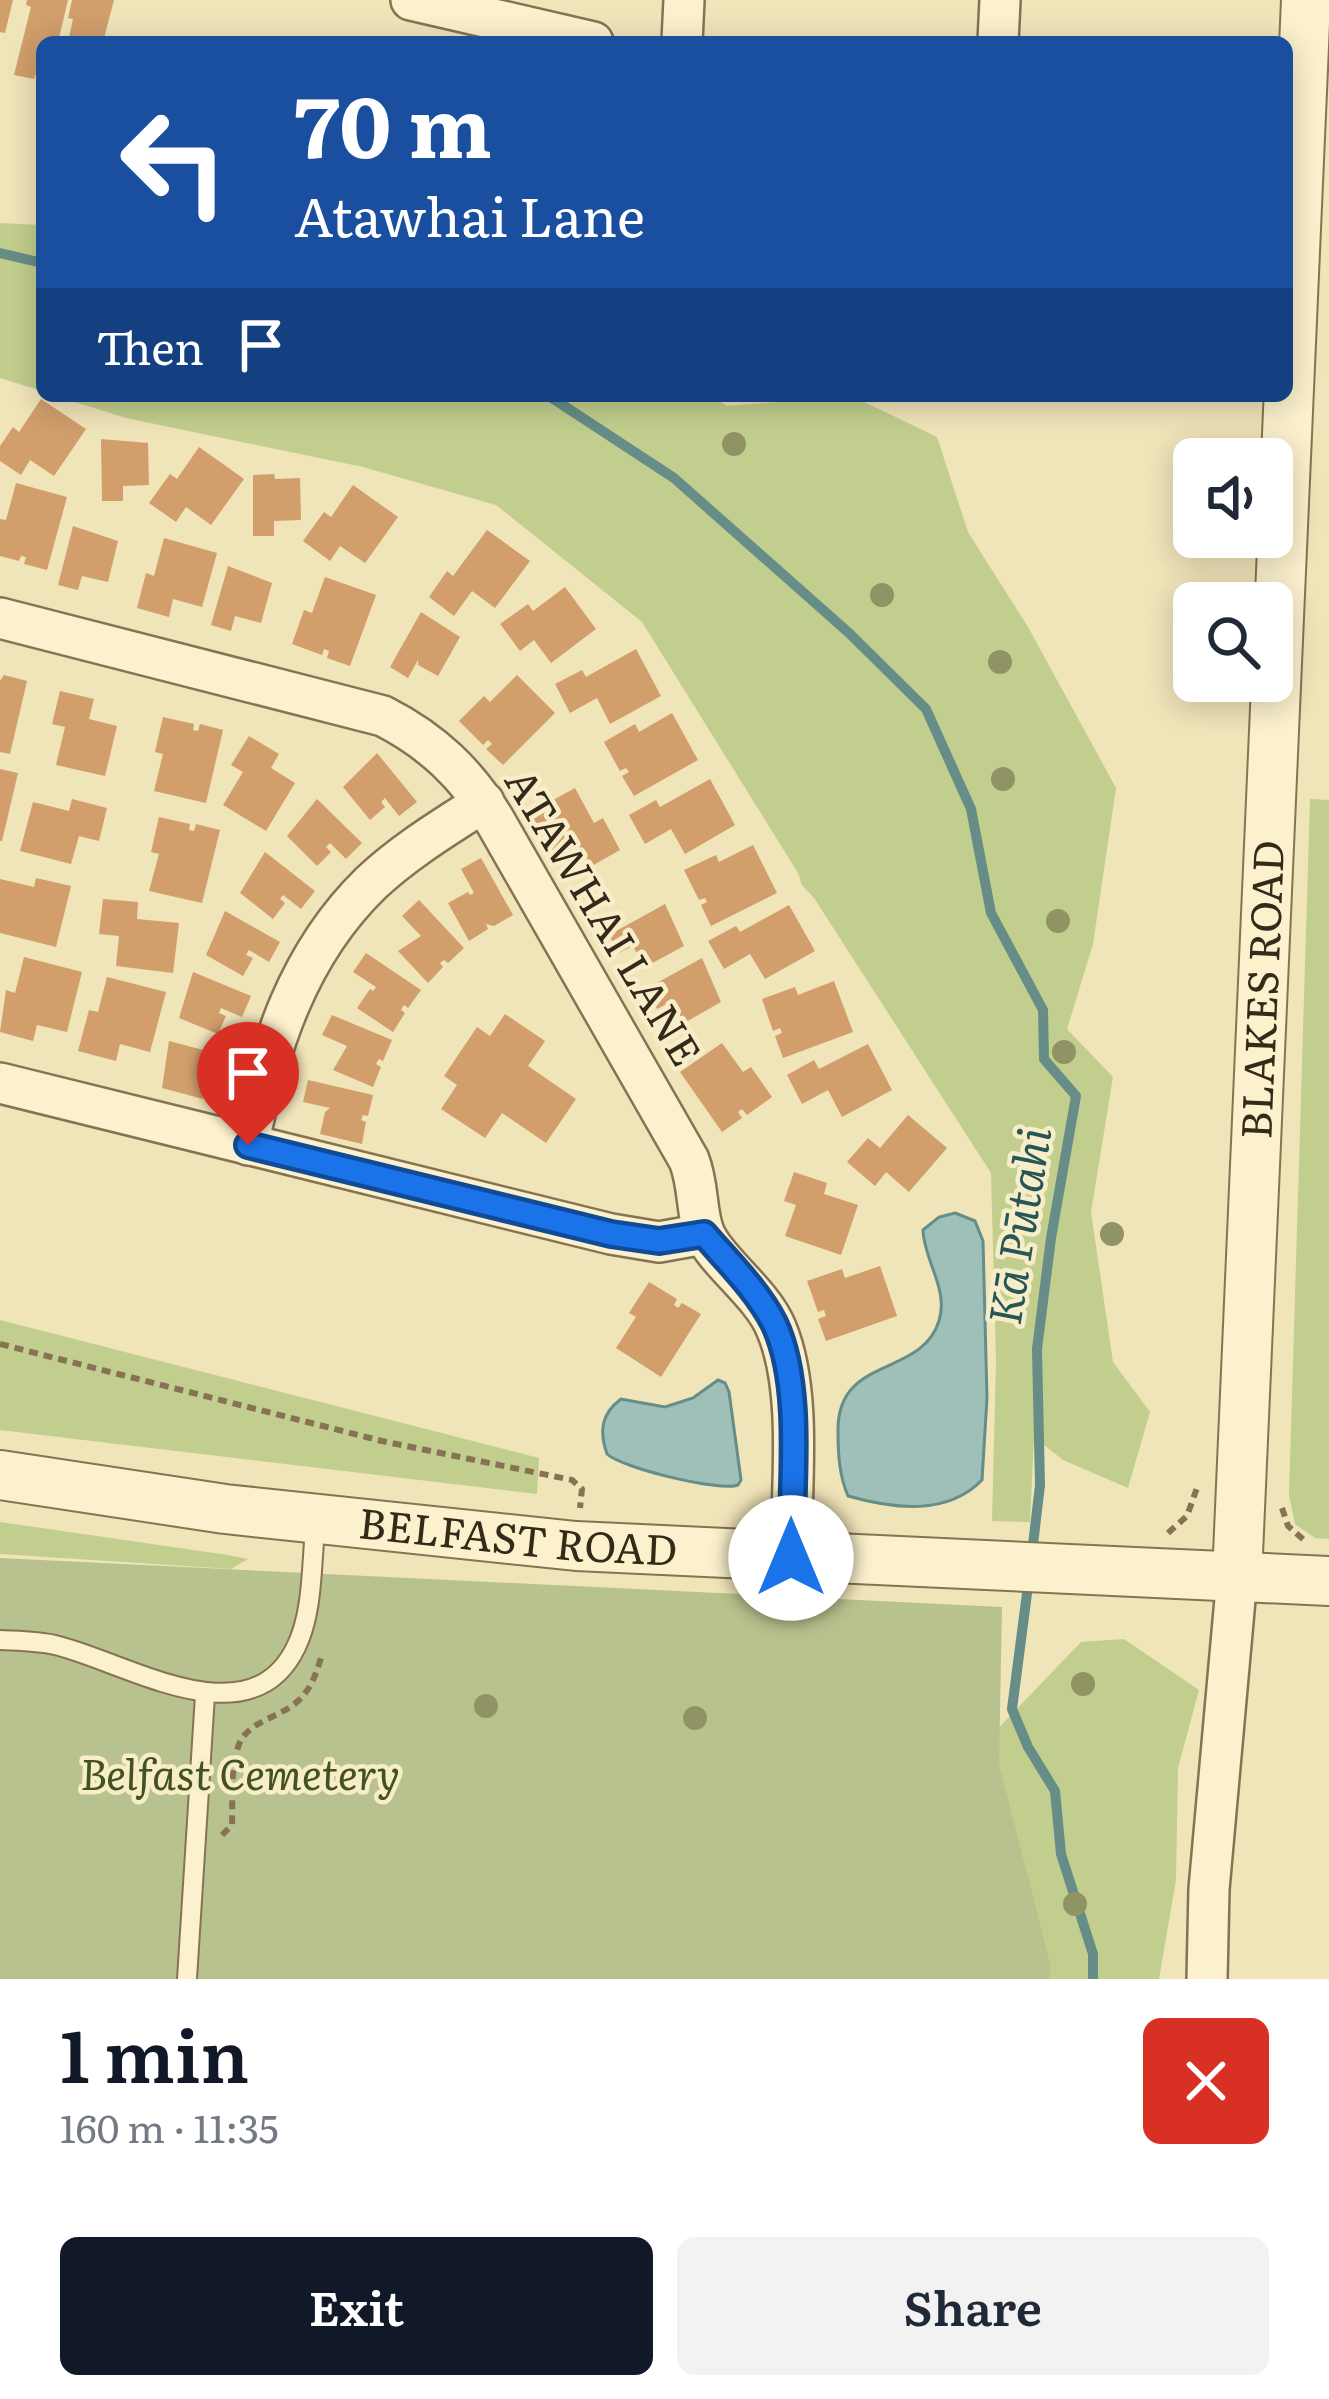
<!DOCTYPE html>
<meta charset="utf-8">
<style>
body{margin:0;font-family:Literata,serif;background:#f2f2f3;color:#1f2937;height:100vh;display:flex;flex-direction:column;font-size:45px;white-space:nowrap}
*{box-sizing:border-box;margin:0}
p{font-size:39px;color:#747a83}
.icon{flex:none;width:66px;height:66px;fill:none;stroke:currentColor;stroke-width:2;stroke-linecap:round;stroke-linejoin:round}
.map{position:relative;height:1979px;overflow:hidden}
.side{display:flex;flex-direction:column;background:#fff;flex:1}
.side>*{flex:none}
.hud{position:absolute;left:36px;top:36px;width:1257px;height:366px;border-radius:18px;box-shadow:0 6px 30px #0003;background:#1a4fa0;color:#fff;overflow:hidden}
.fabs{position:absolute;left:1173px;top:438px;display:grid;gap:24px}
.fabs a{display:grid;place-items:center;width:120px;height:120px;border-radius:18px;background:#fff;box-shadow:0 6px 30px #0003;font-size:60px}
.pin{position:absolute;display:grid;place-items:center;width:102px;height:102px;color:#fff;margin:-123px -51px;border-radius:50% 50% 50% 0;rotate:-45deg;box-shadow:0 0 12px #0007}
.pin .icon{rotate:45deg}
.me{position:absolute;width:132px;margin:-66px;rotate:0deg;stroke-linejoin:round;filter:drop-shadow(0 0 9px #0008)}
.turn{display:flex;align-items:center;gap:42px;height:252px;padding:0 60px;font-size:54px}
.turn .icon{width:156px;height:156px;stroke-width:2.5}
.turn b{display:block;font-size:84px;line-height:102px}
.then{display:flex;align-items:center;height:114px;padding:0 60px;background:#0003;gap:24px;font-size:45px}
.round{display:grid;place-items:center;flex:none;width:126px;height:126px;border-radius:18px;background:#f2f2f3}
.headline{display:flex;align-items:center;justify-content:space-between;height:204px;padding:0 60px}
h1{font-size:72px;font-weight:600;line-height:90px;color:#111827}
.cta{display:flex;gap:24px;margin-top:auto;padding:24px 60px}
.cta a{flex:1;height:138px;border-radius:18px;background:#111827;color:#fff;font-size:48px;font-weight:600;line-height:138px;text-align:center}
.cta a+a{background:#f2f2f3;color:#1f2937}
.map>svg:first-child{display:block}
</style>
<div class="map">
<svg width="1329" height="1979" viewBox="0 0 1329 1979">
<rect width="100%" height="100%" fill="#f0e4b9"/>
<g fill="#c2ce8d">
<path d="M0,223L42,225V391L0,378Z"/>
<path d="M56,396H710L727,406L852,396L937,437L968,532L1028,627L1116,788L1093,944L1067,1029L1113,1077L1091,1212L1113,1362L1150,1412L1128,1488L1063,1460L1034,1437L1030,1522L992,1521L996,1361L991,1173L814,898L802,885L798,873L642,622L496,505L363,467L126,418Z"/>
<path d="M1310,799L1329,800V1539L1315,1538L1295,1524L1289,1495Z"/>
<path d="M0,1320L539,1458L537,1494L0,1430Z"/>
<path d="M0,1522L228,1555L248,1559L231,1569L0,1554Z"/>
<path d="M1124,1639L1199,1690L1178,1768L1176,1880L1159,1979H957L964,1764L1081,1642Z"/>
</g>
<path fill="#b8c28e" d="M0,1558L1002,1607L999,1764L1051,1967L1049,1979H0Z"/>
<g fill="#9ec0b9" stroke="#668d87" stroke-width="3">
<path d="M955,1213L975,1221L983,1241L987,1398L982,1480C947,1516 894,1509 848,1496C839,1475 838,1453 838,1431C837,1355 921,1378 939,1321C949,1289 924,1261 923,1230L939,1217Z"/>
<path d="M718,1380L725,1383L729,1392L741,1480L738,1485C720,1492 622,1468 607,1454C599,1431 601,1414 621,1399L665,1407L693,1398Z"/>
</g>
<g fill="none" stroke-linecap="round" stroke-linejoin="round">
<g stroke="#668d87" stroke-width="10">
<path d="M0,253L42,263"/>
<path d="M549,396L674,478L849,633L926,709L971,809L991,913L1043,1010L1044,1059L1076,1096L1051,1238L1037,1349L1040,1485L1032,1553"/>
<path d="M1029,1578L1012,1709L1028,1747L1055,1791L1061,1854L1093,1954V1979"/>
</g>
</g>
<g fill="#d19e6c">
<path d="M0,0H13L5,33L0,32Z"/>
<path d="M27,0H68L58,42H42V57L34,79L14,75L31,7L26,5Z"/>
<path d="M72,0H114L103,42H68L73,19L68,18Z"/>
<path d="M41,399L86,429L54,476L30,460L21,475L0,461V446L13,427L19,432Z"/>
<path d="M101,439L148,443L149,485L123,486V501H102Z"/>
<path d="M199,447L244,479L211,525L186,507L176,522L149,503L170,474L177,479Z"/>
<path d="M274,474L275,479L300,478L301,520L274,521V536H253V475Z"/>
<path d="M16,483L67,497L47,570L24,564L26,557L21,556L19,561L0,556V519L6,520Z"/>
<path d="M353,485L398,517L365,563L340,546L330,561L303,541L324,512L331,517Z"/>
<path d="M73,526L118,541L108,582L82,576L78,590L58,585Z"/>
<path d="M487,530L530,561L495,608L472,591L454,616L429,597L447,571L453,576Z"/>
<path d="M164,538L217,553L202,607L173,599L169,617L137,608L146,573L154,576Z"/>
<path d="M228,566L272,583L261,623L235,616L231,631L211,625Z"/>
<path d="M325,577L376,595L350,666L327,658L329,651L324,649L322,655L292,644L304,610L312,613Z"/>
<path d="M565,587L596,629L551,663L534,640L520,651L500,624L528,604L533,611Z"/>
<path d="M421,612L460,637L438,676L418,665V660L408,678L390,667Z"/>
<path d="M636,649L661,696L610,724L597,698L570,713L555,684L582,670L586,677Z"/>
<path d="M4,675L27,681L10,754L0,752V681Z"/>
<path d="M517,675L555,713L503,765L486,749L492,744L488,740L483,745L459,721L484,696L490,702Z"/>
<path d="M60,691L94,699L89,719L117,726L105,776L56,765L65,727L52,724Z"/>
<path d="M672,713L698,760L634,796L622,776L629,772L626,768L620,771L604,742L635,724L639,732Z"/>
<path d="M163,717L194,724L193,730L198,731L200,724L223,730L206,803L154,791L163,754L155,752Z"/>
<path d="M249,736L279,754L271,768L295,783L266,831L223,805L243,772L231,765Z"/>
<path d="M377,753L417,802L399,816L385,798L381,802L385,807L370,820L343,787Z"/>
<path d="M0,769L18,773L2,841H0Z"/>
<path d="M710,779L735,825L685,854L671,829L645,844L629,815L656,800L660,807Z"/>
<path d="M575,788L594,823L603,818L620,850L590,867L581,850L556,865L528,814Z"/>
<path d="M72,799L107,808L99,841L79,836L71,864L20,851L33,802L69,811Z"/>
<path d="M317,799L362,843L346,859L330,843L326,847L331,852L317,866L287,836Z"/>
<path d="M159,817L190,824L189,830L194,831L196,824L220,830L202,903L149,891L159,854L151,852Z"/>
<path d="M753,845L777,893L711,926L701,905L707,902L705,898L699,900L684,870L716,855L719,862Z"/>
<path d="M265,852L315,891L301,909L283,895L280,899L285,903L273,919L240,893Z"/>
<path d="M481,858L513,915L494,926L486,924L488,929L469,941L448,903L468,892L470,895L474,893L461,869Z"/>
<path d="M36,878L71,886L56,947L0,933V879L34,887Z"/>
<path d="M103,899L138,902L137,919L179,923L173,973L116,966L119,936L99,934Z"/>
<path d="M419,900L464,948L448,963L444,960L440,963L443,967L428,983L398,951L421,936L402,916Z"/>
<path d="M665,904L684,946L645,967L634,948L638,943L619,953L609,935Z"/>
<path d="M789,905L815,951L765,979L750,954L724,969L708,941L736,926L740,932Z"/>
<path d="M225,911L280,942L269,962L249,950L246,955L253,958L243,976L206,955Z"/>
<path d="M366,953L421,990L408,1008L404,1005L401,1010L405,1013L393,1032L357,1008L370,989L373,991L376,987L353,972Z"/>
<path d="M24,957L82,972L67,1032L37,1025L33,1041L0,1032L6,990L15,993Z"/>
<path d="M702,958L721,1002L684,1023L672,1001L657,1009L646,989Z"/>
<path d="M193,972L251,996L242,1017L221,1008L219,1013L226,1016L218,1034L179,1018Z"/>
<path d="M107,977L166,992L150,1052L120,1044L116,1061L78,1051L89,1010L98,1012Z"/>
<path d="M834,981L853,1032L783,1058L775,1036L782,1033L780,1028L773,1031L762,999L795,987L798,995Z"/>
<path d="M505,1014L545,1041L528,1066L576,1099L546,1143L502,1113L485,1138L441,1109L457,1085L444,1076L477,1027L490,1036Z"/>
<path d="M332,1015L392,1040L383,1061L379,1059L376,1064L381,1067L373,1087L333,1070L347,1046L322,1035Z"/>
<path d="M169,1041L230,1057L224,1078L202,1073L201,1078L208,1079L203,1099L162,1088Z"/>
<path d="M722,1043L743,1072L751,1067L772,1097L747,1115L742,1109L738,1112L742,1118L722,1132L680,1072Z"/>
<path d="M868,1044L892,1090L842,1117L828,1090L802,1104L787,1075L814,1060L819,1069Z"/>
<path d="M308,1080L373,1095L368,1116L363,1115L361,1120L366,1122L362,1144L320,1134L325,1112L330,1108L303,1102Z"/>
<path d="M908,1115L947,1148L909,1192L886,1172L875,1186L847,1162L868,1138L880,1148Z"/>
<path d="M794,1172L827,1183L824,1194L858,1205L841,1255L785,1236L796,1205L784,1201Z"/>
<path d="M880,1266L897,1316L826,1341L818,1319L826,1316L824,1310L818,1312L807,1281L842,1269L845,1278Z"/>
<path d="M649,1282L677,1299L674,1305L678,1308L682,1303L701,1314L661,1377L616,1348L636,1317L629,1313Z"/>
</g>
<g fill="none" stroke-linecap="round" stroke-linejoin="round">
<defs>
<g id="service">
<path d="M0,1640C18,1641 37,1641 55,1645C124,1661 250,1743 296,1647C314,1611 311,1560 316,1520"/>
<path d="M187,1979L205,1695"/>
</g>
<g id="minor">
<path d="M411,0L593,42"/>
<path d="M682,42L684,0"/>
<path d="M998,42L1000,0"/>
<path d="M0,618L383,716C432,741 467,774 495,821L689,1160C699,1185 696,1213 704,1232C713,1259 762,1293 776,1328C803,1391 791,1489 791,1558"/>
<path d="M0,1083L611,1234L659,1242L704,1234"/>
<path d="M248,1145C269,1047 297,955 371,883C405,851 445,827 484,802"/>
<path d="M1207,1979L1209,1889L1237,1577"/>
</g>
<g id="tertiary">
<path id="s1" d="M0,1475L225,1509L576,1546L1329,1581"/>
<path id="s2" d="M1237,1577L1306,0"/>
</g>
</defs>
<use href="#service" stroke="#877353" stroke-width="22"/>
<use href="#minor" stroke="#877353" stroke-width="44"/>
<use href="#tertiary" stroke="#877353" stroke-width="52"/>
<g stroke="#877353" stroke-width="6" stroke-dasharray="9 6" stroke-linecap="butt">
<path d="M0,1344L382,1441L572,1480L582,1489L580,1508"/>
<path d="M1282,1508L1288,1526L1304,1540"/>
<path d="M1168,1533L1187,1516L1198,1485"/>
<path d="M222,1835L232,1825C233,1801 230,1771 238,1747C246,1721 280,1718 298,1701C311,1689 316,1674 321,1658"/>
</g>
<use href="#service" stroke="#fbf1cc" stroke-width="18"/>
<use href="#minor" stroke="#fbf1cc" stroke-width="39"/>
<use href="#tertiary" stroke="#fbf1cc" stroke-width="48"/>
</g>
<g fill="#909464">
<circle cx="734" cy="444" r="12"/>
<circle cx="882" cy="595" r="12"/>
<circle cx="1000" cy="662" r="12"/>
<circle cx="1003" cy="779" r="12"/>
<circle cx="1058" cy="921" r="12"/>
<circle cx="1064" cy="1052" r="12"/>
<circle cx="1112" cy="1234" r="12"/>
<circle cx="1083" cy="1684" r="12"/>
<circle cx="486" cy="1706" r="12"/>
<circle cx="695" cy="1718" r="12"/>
<circle cx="1075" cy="1904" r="12"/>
</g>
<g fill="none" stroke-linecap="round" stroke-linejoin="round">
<defs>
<path id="route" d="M248,1145L611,1234L659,1241L704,1234C728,1262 757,1290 774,1323C804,1385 791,1489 791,1558"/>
</defs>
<use href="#route" stroke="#114b97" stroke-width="30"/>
<use href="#route" stroke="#1a73e8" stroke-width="21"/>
</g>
<g text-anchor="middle" stroke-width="9" stroke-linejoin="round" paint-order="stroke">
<g font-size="42" fill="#352919" stroke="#f7edc9">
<text transform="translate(603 917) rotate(59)" y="15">ATAWHAI LANE</text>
<text dy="15" stroke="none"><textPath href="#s2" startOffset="588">BLAKES ROAD</textPath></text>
<text dy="15" stroke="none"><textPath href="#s1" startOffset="522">BELFAST ROAD</textPath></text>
</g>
<g font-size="42" font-style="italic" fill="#42531e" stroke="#f7edc9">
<text x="240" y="1790">Belfast Cemetery</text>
</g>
<g font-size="45" font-style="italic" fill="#275656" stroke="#f7edc9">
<text transform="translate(1020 1226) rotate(-81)" y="16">Kā Pūtahi</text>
</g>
</g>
</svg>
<div class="fabs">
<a><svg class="icon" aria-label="sound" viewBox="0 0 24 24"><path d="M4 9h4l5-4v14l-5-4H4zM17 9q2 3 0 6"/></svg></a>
<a><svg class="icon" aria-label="search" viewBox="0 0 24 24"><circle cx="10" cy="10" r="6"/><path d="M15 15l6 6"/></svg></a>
</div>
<div class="pin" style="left:248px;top:1145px;background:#d93025"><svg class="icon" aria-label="arrive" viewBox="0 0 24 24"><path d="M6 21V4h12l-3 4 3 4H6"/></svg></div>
<svg class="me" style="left:791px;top:1558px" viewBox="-20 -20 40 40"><circle r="19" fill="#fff"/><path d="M0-13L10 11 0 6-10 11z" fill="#1a73e8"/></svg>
<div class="hud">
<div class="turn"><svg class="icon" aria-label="left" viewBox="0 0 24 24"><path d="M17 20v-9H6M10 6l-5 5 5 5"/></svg><div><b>70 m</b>Atawhai Lane</div></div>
<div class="then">Then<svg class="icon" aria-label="arrive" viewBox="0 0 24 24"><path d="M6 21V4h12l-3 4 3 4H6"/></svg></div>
</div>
</div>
<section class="side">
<div class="headline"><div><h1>1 min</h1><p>160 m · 11:35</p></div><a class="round" style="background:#d93025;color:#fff"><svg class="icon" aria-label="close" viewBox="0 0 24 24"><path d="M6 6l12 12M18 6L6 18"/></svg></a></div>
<div class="cta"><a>Exit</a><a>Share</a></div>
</section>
